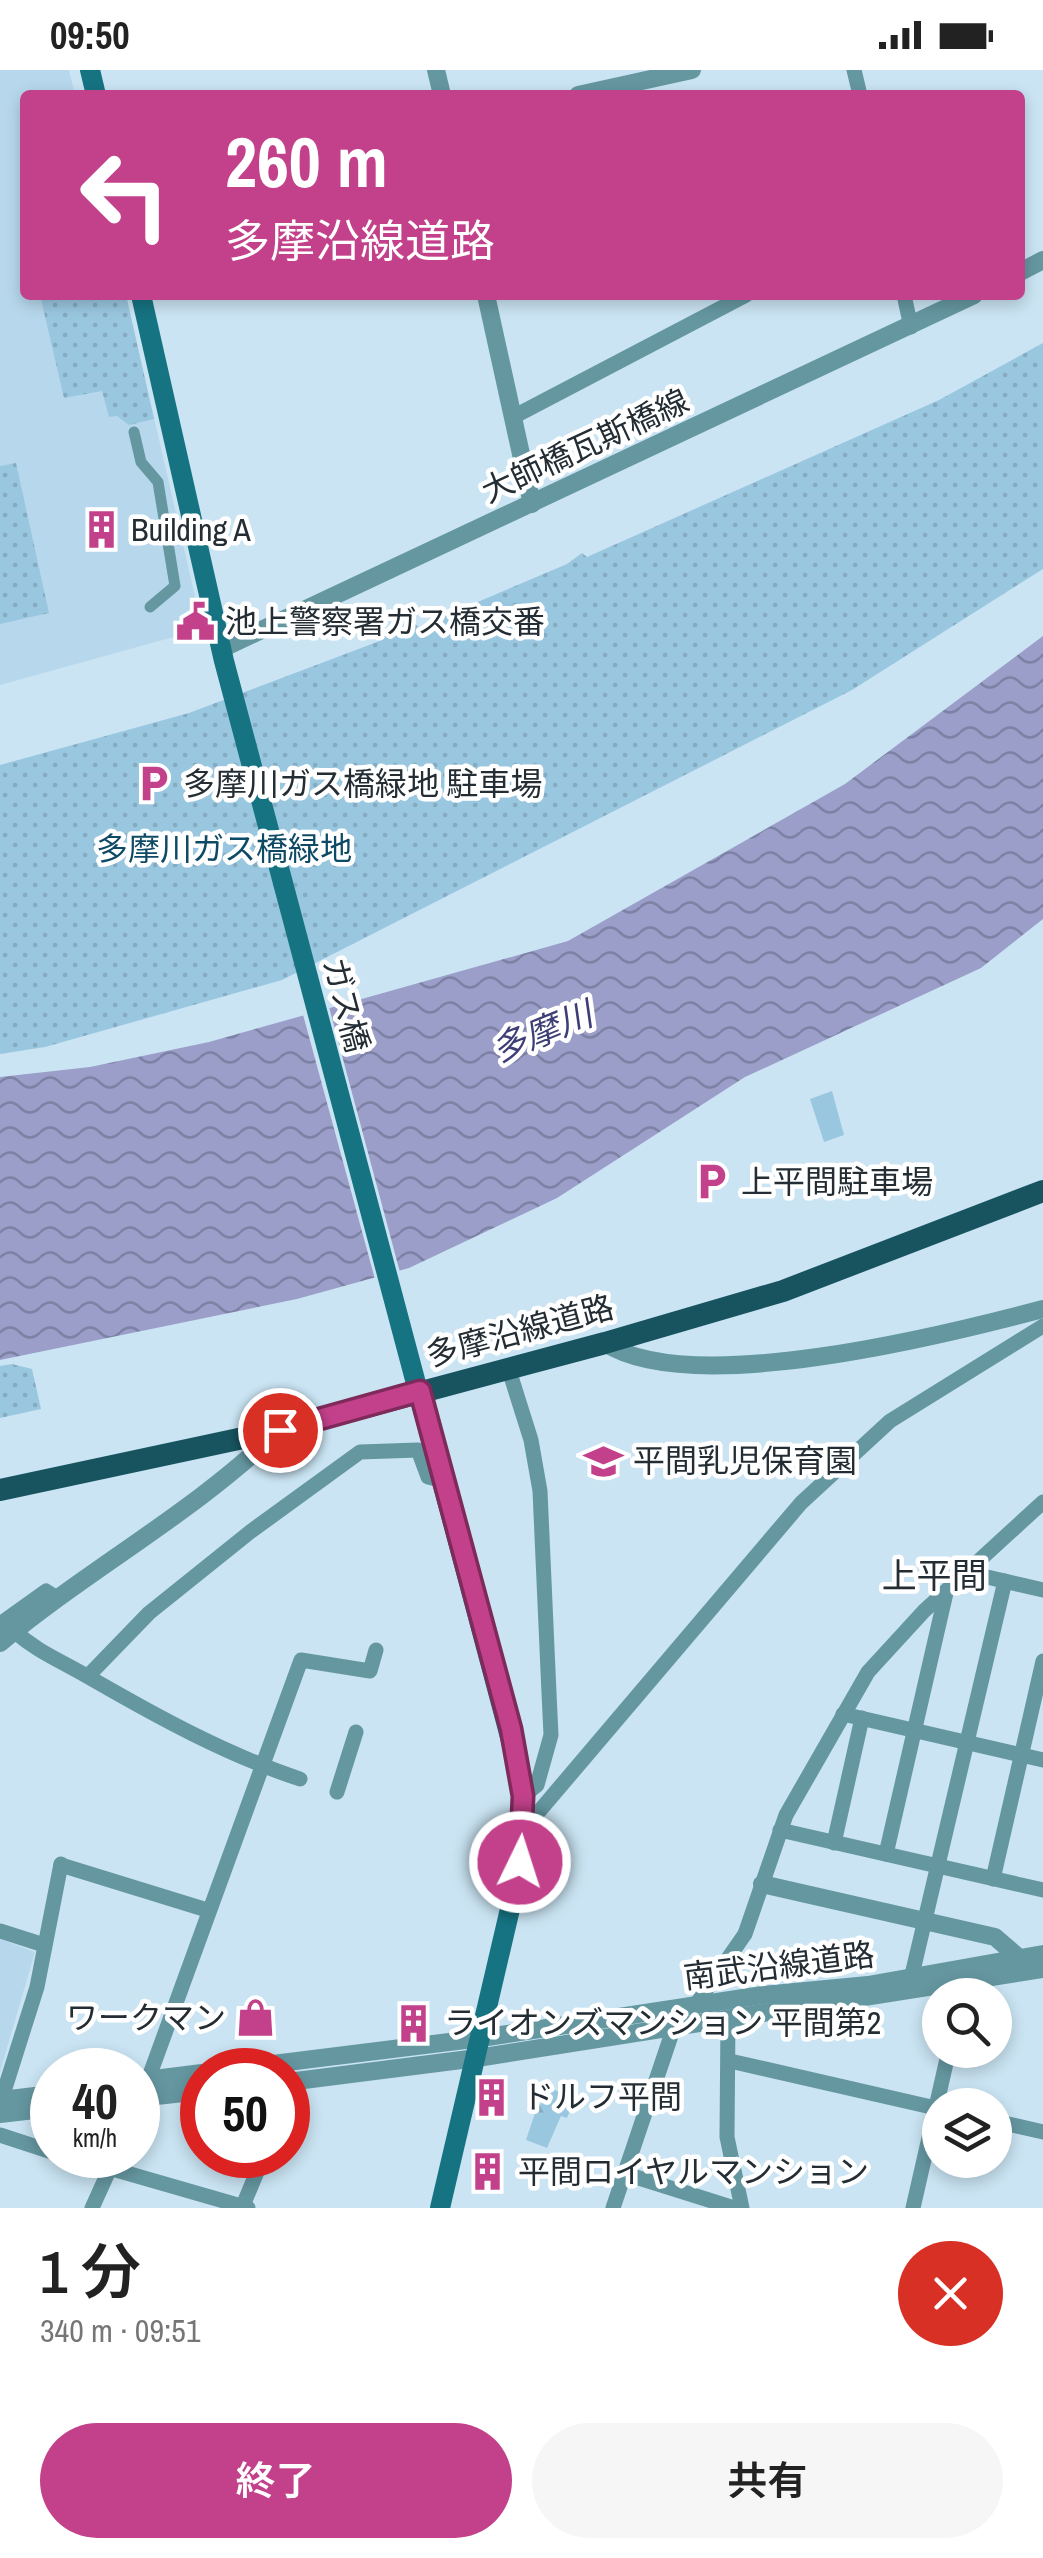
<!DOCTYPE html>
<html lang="ja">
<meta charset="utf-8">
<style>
body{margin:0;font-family:"Archivo Narrow","Noto Sans JP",sans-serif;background:#f6f6f6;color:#222;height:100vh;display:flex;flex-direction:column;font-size:38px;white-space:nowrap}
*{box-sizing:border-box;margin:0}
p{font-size:32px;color:#767676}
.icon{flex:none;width:55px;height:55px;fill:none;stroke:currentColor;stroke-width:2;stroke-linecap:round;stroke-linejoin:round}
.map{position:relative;height:2138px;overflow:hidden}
.details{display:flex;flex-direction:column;background:#fff;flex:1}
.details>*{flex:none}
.banner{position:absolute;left:20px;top:20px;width:1005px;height:210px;border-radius:10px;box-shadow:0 5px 15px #0003;background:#c2418a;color:#fff;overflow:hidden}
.controls{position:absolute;left:922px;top:1908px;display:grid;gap:20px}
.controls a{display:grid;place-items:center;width:90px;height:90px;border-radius:50%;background:#fff;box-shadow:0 5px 15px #0003;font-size:50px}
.speed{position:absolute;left:30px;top:1978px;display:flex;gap:20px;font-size:50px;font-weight:700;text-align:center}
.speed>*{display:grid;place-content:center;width:130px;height:130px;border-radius:50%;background:#fff;box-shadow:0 5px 15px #0003;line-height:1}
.speed small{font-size:25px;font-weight:400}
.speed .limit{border:15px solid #d22;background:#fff;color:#111}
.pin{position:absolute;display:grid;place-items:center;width:85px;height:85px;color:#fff;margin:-42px;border:5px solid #fff;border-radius:50%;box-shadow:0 2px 10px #0007}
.me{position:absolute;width:110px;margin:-55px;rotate:4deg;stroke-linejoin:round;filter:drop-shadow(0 0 8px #0008)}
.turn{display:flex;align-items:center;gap:35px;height:210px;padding:0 40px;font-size:45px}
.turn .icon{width:130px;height:130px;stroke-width:2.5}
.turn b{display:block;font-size:70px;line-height:85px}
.round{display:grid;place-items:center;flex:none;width:105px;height:105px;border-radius:52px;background:#f6f6f6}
.summary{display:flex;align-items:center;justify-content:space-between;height:170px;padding:0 40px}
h1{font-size:60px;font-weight:600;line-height:75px}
.button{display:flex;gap:20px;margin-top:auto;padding:20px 40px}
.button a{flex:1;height:115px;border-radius:60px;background:#c2418a;color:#fff;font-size:40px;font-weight:600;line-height:115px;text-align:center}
.button a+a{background:#f6f6f6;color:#222}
.status{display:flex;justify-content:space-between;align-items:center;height:70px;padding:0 50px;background:#fff;direction:ltr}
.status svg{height:28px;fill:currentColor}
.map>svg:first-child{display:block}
</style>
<div class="status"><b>09:50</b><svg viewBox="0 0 49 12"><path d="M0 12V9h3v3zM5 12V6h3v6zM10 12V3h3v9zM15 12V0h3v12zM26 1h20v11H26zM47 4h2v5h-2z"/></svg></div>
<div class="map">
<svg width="1043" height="2138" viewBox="0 0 1043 2138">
<defs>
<pattern id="forest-firs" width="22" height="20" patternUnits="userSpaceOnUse" patternTransform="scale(2.5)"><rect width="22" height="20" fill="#9ac7e0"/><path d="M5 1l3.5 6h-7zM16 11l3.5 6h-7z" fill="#84abc1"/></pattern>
<pattern id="park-dots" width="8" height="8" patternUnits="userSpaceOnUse" patternTransform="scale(2.5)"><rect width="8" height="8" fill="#9ac7e0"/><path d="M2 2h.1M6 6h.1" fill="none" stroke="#84abc1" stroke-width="1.8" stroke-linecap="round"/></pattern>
<pattern id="water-waves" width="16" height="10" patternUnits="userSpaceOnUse" patternTransform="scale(2.5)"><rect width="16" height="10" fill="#9a9ec9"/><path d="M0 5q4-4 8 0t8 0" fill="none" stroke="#7d81a4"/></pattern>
</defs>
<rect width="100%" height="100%" fill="#cae4f3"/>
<g fill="#b7d8ec">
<path d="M0,0H69L75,25H25V225H126L199,544L184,547L188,563L0,615Z"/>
<path d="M0,1869L35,1882L0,2002Z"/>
</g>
<path fill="#9ac7e0" d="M832,1021L844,1065L824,1072L810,1029Z"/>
<path fill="url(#forest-firs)" d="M537,2013L575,2028L567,2048L561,2046L547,2078L526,2070L536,2040L546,2027Z"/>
<g fill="url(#park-dots)">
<path d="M40,225H126L154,349L129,355L117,346L109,347L102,321L64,328Z"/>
<path d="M1043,273V499L852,620L282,910L45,977L0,984V695L189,643L377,572L387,562L412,552L419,557L567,494L582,483L587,487L939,330Z"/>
<path d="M16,393L49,543L0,554V396Z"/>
<path d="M12,1294L32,1299L41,1339L0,1348V1296Z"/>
</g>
<path fill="url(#water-waves)" d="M1043,566V849L981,898L745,1007L557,1128L409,1198L297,1229L0,1290V1007L90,997L209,972L568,871L845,714Z"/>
<path fill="#cae4f3" d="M328,933L401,1206L376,1213L302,941Z"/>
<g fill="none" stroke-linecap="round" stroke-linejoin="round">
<path stroke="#6597a1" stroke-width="11" d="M134,362L141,392L158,412L175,516L150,537"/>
<g stroke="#6597a1" stroke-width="15">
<path d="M854,0L860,25"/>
<path d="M904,225L911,257"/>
<path d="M513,347L746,225"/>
<path d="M508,1297L531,1370L540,1421L549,1623L551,1665L537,1715L523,1726"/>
<path d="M970,1503L1043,1520"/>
<path d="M0,1554L46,1521L54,1526"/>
<path d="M14,1561C39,1583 64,1592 92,1609C158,1647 227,1685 300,1709"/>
<path d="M88,1606L149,1543L250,1462L360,1382L418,1380L428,1407L444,1411"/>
<path d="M843,1644L1043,1690"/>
<path d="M337,1722L356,1662"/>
<path d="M525,1758L801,1433L890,1351L1043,1256"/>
<path d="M780,1760L1043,1820"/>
<path d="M834,1773L862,1648"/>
<path d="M886,1784L946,1523"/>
<path d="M61,1795L207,1840"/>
<path d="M993,1809L1043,1591"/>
<path d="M0,1861L44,1875"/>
<path d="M911,1909L1005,1511"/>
<path d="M695,1936L745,1864L786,1745L868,1602L924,1541L1043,1432"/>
<path d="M728,1947L727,2067L742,2138"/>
<path d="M730,1991L940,2039"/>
<path d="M145,2018L301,1590L370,1601L376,1580"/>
<path d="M0,2034L37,1917L61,1794"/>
<path d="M995,2051L1043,2062"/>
<path d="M0,2065L52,2082"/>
<path d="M64,2085L248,2138"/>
<path d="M623,2103L734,2138"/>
<path d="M92,2138L116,2085"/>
<path d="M242,2138L264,2085"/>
<path d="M613,2138L677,1948"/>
<path d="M913,2138L949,1980"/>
</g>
<g stroke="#6597a1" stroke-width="18">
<path d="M436,0L442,25"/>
<path d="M578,25L692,0"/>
<path d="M1020,202L1043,190"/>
<path d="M486,225L532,434"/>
<path d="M221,579L974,225"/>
<path d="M605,1273C691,1329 945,1265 1043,1239"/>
<path d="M0,1573C90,1498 195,1442 279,1360"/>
<path d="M762,1814L995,1867L1018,1887"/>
<path d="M224,2000L481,1968L763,1925L868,1915L1043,1884"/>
<path d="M138,2011L202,2003"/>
<path d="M288,2012L477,1988L1043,1899"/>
<path d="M138,2028L202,2021"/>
<path d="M0,2030L52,2024"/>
<path d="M0,2044L52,2038"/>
</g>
<g stroke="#167382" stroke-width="20">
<path d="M90,0L96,25"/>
<path d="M141,225L224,591L523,1716L525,1758L521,1792L440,2138"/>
</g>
<path stroke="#17545f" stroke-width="22" d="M0,1420L280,1360L605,1273L783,1221L1043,1121"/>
</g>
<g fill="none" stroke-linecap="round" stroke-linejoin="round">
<defs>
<path id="route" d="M280,1360L420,1321L511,1659L523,1726L520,1792"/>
</defs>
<use href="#route" stroke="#7e2a5a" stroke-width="25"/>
<use href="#route" stroke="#c2418a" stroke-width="18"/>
</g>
<defs>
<symbol id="building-bare" viewBox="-9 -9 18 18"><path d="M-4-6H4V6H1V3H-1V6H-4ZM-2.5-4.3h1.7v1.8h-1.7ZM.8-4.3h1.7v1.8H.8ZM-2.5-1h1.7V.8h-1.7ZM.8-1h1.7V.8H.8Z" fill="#c2418a" stroke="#fff" stroke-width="2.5" paint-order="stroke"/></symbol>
<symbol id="civic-bare" viewBox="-9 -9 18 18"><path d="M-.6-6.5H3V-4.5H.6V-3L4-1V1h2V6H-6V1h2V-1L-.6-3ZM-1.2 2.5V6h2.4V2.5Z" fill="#c2418a" stroke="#fff" stroke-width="2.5" paint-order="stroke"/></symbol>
<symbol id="parking-bare" viewBox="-9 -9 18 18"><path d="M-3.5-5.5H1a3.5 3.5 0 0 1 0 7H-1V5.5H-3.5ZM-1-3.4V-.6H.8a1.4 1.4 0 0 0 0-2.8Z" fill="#c2418a" stroke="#fff" stroke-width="2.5" paint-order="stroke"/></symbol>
<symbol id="school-bare" viewBox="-9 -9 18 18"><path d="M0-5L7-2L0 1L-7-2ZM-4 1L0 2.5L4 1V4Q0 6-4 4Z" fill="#c2418a" stroke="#fff" stroke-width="2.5" paint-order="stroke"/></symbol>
<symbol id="shop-bare" viewBox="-9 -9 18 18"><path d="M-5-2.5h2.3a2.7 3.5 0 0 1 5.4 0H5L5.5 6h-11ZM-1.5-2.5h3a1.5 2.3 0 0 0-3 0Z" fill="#c2418a" stroke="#fff" stroke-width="2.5" paint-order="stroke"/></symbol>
</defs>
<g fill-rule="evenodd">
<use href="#building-bare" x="74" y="432" width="55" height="55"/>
<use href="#civic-bare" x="168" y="524" width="55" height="55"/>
<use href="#parking-bare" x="126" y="686" width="55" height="55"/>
<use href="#parking-bare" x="684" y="1084" width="55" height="55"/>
<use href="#school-bare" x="576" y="1364" width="55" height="55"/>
<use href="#shop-bare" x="228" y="1920" width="55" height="55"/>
<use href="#building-bare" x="386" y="1926" width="55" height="55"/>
<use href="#building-bare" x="464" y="2000" width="55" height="55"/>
<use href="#building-bare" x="460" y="2074" width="55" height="55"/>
</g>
<g text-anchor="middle" stroke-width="9" stroke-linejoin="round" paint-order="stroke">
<g font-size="32" fill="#232d33" stroke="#fff">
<text transform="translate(585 376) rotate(-25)" y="11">大師橋瓦斯橋線</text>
<text transform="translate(346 935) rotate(75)" y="11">ガス橋</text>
<text transform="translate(520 1261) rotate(-15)" y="11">多摩沿線道路</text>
<text transform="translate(779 1896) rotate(-7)" y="11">南武沿線道路</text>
</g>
<g font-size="32" fill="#232d33" stroke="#fff" text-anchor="start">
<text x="131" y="471">Building A</text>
<text x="225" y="563">池上警察署ガス橋交番</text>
<text x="183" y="725">多摩川ガス橋緑地 駐車場</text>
<text x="741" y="1123">上平間駐車場</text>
<text x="633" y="1402">平間乳児保育園</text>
<text x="226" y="1959" text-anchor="end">ワークマン</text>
<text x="444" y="1964">ライオンズマンション 平間第2</text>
<text x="522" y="2038">ドルフ平間</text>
<text x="518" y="2113">平間ロイヤルマンション</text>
</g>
<g font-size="32" fill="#0e4a65" stroke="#fff">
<text x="224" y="790">多摩川ガス橋緑地</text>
</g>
<g font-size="35" font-style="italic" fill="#3d3e76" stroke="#fff">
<text transform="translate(542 962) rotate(-22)" y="12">多摩川</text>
</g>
<g font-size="35" fill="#232d33" stroke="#fff">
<text x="934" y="1518">上平間</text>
</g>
</g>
</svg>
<div class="controls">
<a><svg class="icon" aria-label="search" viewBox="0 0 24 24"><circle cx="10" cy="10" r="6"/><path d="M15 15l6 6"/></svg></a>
<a><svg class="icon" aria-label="layers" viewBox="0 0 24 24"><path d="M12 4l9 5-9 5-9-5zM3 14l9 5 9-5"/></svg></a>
</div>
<div class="speed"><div>40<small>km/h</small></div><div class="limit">50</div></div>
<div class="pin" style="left:280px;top:1360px;background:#d93025"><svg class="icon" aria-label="arrive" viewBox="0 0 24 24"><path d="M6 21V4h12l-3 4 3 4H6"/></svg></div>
<svg class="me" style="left:520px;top:1792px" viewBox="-20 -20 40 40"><circle r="17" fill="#c2418a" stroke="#fff" stroke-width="3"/><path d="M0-11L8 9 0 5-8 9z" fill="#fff"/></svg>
<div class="banner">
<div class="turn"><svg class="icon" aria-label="left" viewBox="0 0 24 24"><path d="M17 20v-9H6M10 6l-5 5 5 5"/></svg><div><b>260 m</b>多摩沿線道路</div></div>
</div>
</div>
<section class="details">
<div class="summary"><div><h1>1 分</h1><p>340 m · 09:51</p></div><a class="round" style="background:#d93025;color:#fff"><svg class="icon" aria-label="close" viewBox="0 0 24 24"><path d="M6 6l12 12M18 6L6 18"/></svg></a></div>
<div class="button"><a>終了</a><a>共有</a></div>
</section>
